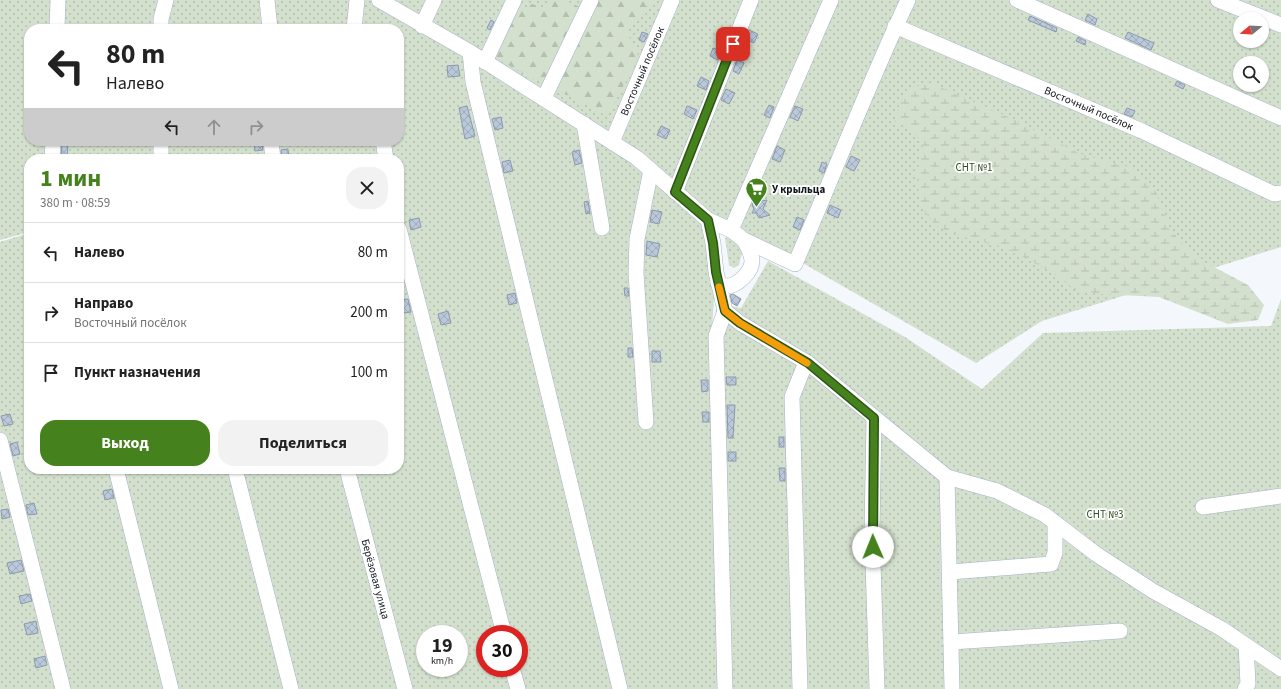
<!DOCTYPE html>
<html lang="ru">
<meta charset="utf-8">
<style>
body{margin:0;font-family:"Source Sans 3",sans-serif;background:#f2f2f2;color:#222;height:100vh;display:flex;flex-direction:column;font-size:15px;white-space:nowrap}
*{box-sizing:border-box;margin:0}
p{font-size:13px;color:#767676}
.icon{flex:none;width:22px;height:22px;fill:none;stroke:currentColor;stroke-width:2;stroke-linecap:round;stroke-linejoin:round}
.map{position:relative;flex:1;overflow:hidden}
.details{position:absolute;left:24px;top:154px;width:380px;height:320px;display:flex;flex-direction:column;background:#fff;border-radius:16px;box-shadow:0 1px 3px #0004}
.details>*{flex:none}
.hud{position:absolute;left:24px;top:24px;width:380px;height:122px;border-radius:16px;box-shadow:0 1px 3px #0004;background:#fff;color:#222;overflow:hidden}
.needle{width:26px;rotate:252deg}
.controls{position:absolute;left:1233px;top:12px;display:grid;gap:8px}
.controls a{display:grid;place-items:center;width:36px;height:36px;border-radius:50%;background:#fff;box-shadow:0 1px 3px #0004;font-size:20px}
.speed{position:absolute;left:416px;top:625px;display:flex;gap:8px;font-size:20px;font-weight:700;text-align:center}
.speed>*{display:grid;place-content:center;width:52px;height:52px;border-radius:50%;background:#fff;box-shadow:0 1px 3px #0004;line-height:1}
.speed small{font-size:10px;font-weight:400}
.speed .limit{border:6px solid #d22;background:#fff;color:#111}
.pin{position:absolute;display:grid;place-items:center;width:34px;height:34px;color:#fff;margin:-17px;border-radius:8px;box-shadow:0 2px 6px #0006}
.me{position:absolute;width:44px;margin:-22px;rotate:359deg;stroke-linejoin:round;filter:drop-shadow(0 0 3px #0008)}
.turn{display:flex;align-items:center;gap:14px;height:84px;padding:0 16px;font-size:18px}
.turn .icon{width:52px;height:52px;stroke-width:2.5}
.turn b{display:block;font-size:28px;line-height:34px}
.lanes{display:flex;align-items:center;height:38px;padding:0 16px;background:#0003;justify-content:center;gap:20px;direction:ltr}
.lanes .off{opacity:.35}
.round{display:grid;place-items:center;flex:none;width:42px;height:42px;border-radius:16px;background:#f2f2f2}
.head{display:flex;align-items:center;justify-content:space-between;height:68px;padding:0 16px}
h1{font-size:24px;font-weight:700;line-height:30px;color:#45811d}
.cta{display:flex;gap:8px;margin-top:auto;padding:8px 16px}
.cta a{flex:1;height:46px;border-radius:16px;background:#45811d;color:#fff;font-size:16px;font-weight:700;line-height:46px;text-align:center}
.cta a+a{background:#f2f2f2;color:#222}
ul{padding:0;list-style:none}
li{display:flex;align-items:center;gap:12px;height:60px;padding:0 16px;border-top:1px solid #e0e0e0}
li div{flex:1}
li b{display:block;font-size:15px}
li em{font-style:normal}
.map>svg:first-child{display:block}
</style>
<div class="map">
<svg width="1281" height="689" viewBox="0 0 1281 689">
<defs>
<pattern id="green-dots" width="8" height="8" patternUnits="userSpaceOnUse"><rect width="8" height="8" fill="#d4e0ce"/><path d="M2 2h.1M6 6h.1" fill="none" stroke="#b5bfb0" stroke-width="1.8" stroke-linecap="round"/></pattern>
<pattern id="forest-firs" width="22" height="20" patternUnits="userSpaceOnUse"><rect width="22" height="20" fill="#d4e0ce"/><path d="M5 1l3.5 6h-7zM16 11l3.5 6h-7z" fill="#b5bfb0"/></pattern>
<pattern id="wetland-marsh" width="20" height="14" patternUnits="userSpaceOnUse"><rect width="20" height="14" fill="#d4e0ce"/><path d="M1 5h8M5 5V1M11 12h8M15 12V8" fill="none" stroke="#b5bfb0"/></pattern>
<pattern id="building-cross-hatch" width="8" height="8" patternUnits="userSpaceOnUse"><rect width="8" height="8" fill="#bac8db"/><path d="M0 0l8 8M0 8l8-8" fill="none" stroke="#9fabbb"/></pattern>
</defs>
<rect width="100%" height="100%" fill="#f4f7fc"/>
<g fill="url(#green-dots)" fill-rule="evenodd">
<path d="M0,0H161L155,29H29V141H154V159H29V232L0,240Z"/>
<path d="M171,0H1281V247L1042,321L976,363L794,258L719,218L710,361L719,689H0V242L29,233V469H399V159H163L164,141H399V29H168ZM1240,19H1262V41H1240ZM1240,63H1262V85H1240ZM425,634H459V668H425ZM485,634H519V668H485Z"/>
<path d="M729,237L737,241L742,252L739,265L734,268L729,265L725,238Z"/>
<path d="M768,261L905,337L982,389L1043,333L1271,326L1281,299V689H727L716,303L741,308Z"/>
</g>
<g fill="url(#forest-firs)">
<path d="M549,0H564L582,8L544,84L495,58L516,12L532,4L545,8Z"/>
<path d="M599,0H657L655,4L647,5L627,32L639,57L607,116L556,89Z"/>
</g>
<path fill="url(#wetland-marsh)" d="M921,84L935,85L1017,121L1080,154L1129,167L1156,192L1170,229L1193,256L1248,285L1264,305L1258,320L1228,324L1159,297L1102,294L1077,291L1050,271L1004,247L953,234L935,225L921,207L916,174L923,144L909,127L895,122L902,96Z"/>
<g fill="url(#building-cross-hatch)" stroke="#8b99ab">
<path d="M1088,14L1097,19L1095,25L1085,20Z"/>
<path d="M1030,16L1057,28L1056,32L1028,20Z"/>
<path d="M491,20L494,22L490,30L487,28Z"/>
<path d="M749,30L758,34L754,43L745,39Z"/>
<path d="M642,32L648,34L644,42L639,40Z"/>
<path d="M1128,32L1154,43L1151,50L1125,38Z"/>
<path d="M1078,37L1086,41L1085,45L1076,41Z"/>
<path d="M713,48L721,51L718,60L710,56Z"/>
<path d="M737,60L744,63L739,74L733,71Z"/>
<path d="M458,65L460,76L448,77L447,66Z"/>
<path d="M701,77L709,81L706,90L697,86Z"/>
<path d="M1177,81L1185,85L1183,89L1175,85Z"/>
<path d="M726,89L735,93L729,104L721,100Z"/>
<path d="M769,105L774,107L770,118L764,115Z"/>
<path d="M467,106L475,136L465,139L459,108Z"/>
<path d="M687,106L697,110L693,119L684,114Z"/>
<path d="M795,106L803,109L798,121L790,117Z"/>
<path d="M1127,108L1135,111L1132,117L1124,114Z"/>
<path d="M501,117L503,128L495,130L492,119Z"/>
<path d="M661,126L670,130L666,139L657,135Z"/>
<path d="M254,141H262L263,150L255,151Z"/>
<path d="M62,143H68L67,159H61Z"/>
<path d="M777,146L785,150L780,162L772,159Z"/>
<path d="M288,149L289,159H282L281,150Z"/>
<path d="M579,150L582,163L575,165L572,152Z"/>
<path d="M851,156L860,160L854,171L846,167Z"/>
<path d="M510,160L513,171L504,173L502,162Z"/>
<path d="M822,162L827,164L824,173L819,171Z"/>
<path d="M754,199L757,202L767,200L763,209L770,215L759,218L756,213H752L754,209L752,205Z"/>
<path d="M588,201L590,213L586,214L584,202Z"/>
<path d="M830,205L841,210L838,218L827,213Z"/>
<path d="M652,210L662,212L659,224L650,222Z"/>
<path d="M797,217L804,220L800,230L793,227Z"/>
<path d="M419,218L421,227L411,230L409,220Z"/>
<path d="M647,241L660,244L657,257L646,255Z"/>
<path d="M624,288H628L629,296H625Z"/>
<path d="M515,293L517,303L509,305L507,295Z"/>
<path d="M733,294L741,299L737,306L732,303L730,295Z"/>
<path d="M408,299L411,312L404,313L401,300Z"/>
<path d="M448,311L451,323L441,325L438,314Z"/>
<path d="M628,348H632L633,357H628Z"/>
<path d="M652,351H660L661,362H652Z"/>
<path d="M726,377H736V385H727Z"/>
<path d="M701,380H708V391L702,392Z"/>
<path d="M727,405H735L733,438H728Z"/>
<path d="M702,412H709V422H703Z"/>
<path d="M10,414L13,424L4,426L1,416Z"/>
<rect x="779" y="437" width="5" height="10"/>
<path d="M17,442L20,454L13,456L10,444Z"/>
<rect x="728" y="452" width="8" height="9"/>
<path d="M779,468H785V481H780Z"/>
<path d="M112,489L114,498L105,500L103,491Z"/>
<path d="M34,503L37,514L28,515L26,505Z"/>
<path d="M8,509L10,517L2,519L1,510Z"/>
<path d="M21,560L24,571L10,574L7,563Z"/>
<path d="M30,594L32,601L21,604L19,596Z"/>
<path d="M36,621L38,633L27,635L24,624Z"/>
<path d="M45,656L47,665L36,668L34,659Z"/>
</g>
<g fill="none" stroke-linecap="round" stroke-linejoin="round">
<defs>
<g id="minor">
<path d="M267,0L270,29"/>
<path d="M379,0L470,52L637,158L708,220L713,243L716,272L725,311L740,323L808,363L947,477L997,491L1045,515L1096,554L1153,591L1222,629L1281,669"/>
<path d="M1017,0L1281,118"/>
<path d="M1218,0L1281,25"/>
<path d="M422,26L434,0"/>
<path d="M895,26L1142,131L1274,194L1281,193"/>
<path d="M57,29L58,0"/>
<path d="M161,29V19L166,0"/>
<path d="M354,29L357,0"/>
<path d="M470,52L473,82L620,689"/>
<path d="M485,62L514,0"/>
<path d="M544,98L591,0"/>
<path d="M584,124L602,228"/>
<path d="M161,141V159"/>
<path d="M271,141L273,159"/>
<path d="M383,141L386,159"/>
<path d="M612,142L672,0"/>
<path d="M52,159L53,141"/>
<path d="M675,192L751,0"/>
<path d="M708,220L731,230L831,0"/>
<path d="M399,229L504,634"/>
<path d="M731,230L744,240L795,264C833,176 867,87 908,0"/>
<path d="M718,283C721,284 724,286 727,286C738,286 752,271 752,261C752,254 747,246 744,240"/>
<path d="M874,418L872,531L877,689"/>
<path d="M646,422L636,273L637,239L651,170"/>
<path d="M0,440L63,689"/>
<path d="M116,469L171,689"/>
<path d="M235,469L291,689"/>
<path d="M347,469L405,689"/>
<path d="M947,477L952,689"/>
<path d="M1203,507L1281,496"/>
<path d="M950,572L1051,564L1055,553V523"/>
<path d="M951,642L1120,631"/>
<path d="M512,668L518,689"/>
<path d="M725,689L716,336L725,311"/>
<path d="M800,689L792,397L806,362"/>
<path d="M1245,689L1248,684L1246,645"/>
</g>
</defs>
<use href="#minor" stroke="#a4b2c5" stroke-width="16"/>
<use href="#minor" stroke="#fff" stroke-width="15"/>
</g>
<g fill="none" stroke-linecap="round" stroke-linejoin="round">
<defs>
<path id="route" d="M733,44L675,192L708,220L713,243L716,272L725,311L740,323L808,363L874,418L873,547"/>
</defs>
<use href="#route" stroke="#2d5413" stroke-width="10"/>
<use href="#route" stroke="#45811d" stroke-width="7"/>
<path stroke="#f59e0b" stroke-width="7" d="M719,287L725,311L740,323L807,363"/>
</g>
<defs>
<symbol id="supermarket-pin" viewBox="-11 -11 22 30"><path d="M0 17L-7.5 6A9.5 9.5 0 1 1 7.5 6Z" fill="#45811d" stroke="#fff"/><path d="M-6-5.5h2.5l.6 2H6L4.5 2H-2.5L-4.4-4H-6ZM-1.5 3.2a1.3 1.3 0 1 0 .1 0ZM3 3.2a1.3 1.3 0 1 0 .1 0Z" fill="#fff"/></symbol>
</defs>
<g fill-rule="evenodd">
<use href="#supermarket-pin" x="744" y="176" width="25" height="34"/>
</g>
<g text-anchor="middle" stroke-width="3.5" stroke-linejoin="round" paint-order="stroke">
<g font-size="11" fill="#11161c" stroke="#fff">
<text transform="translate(642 71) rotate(-67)" y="4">Восточный посёлок</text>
<text transform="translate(1089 108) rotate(23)" y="4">Восточный посёлок</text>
<text transform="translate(376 579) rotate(75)" y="4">Берёзовая улица</text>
</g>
<g font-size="11" fill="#314c23" stroke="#fff">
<text x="974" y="171">СНТ №1</text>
<text x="1105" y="518">СНТ №3</text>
</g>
<g font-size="11" font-weight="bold" fill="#11161c" stroke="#fff" text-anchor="start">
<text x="772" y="193">У крыльца</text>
</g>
</g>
</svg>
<div class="controls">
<a><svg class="needle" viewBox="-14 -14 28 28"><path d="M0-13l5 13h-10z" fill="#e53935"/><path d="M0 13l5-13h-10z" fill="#767676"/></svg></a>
<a><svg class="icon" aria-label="search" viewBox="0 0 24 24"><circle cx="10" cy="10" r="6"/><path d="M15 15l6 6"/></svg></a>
</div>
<div class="speed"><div>19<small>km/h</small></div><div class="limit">30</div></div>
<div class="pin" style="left:733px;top:44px;background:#d93025"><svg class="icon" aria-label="arrive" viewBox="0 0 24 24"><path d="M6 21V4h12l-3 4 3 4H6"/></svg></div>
<svg class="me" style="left:873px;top:547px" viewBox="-20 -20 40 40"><circle r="19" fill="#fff"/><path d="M0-13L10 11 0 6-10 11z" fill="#45811d"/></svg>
<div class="hud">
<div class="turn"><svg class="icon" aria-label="left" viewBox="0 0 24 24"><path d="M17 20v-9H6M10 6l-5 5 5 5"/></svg><div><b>80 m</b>Налево</div></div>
<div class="lanes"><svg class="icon" aria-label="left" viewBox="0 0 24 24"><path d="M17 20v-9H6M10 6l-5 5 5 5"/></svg><svg class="icon off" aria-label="ahead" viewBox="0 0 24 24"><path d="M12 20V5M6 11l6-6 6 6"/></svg><svg class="icon off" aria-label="right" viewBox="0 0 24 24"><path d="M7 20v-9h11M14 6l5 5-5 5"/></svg></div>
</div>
<section class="details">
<div class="head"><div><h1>1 мин</h1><p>380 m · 08:59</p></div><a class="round"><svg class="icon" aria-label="close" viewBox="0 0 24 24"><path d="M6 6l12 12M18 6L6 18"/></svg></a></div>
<ul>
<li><svg class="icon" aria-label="left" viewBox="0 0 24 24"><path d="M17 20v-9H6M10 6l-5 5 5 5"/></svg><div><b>Налево</b></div><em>80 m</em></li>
<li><svg class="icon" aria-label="right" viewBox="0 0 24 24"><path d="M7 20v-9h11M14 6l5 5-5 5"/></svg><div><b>Направо</b><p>Восточный посёлок</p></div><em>200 m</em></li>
<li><svg class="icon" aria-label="arrive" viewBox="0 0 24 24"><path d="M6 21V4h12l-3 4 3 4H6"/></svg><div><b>Пункт назначения</b></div><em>100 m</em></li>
</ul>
<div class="cta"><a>Выход</a><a>Поделиться</a></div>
</section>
</div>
